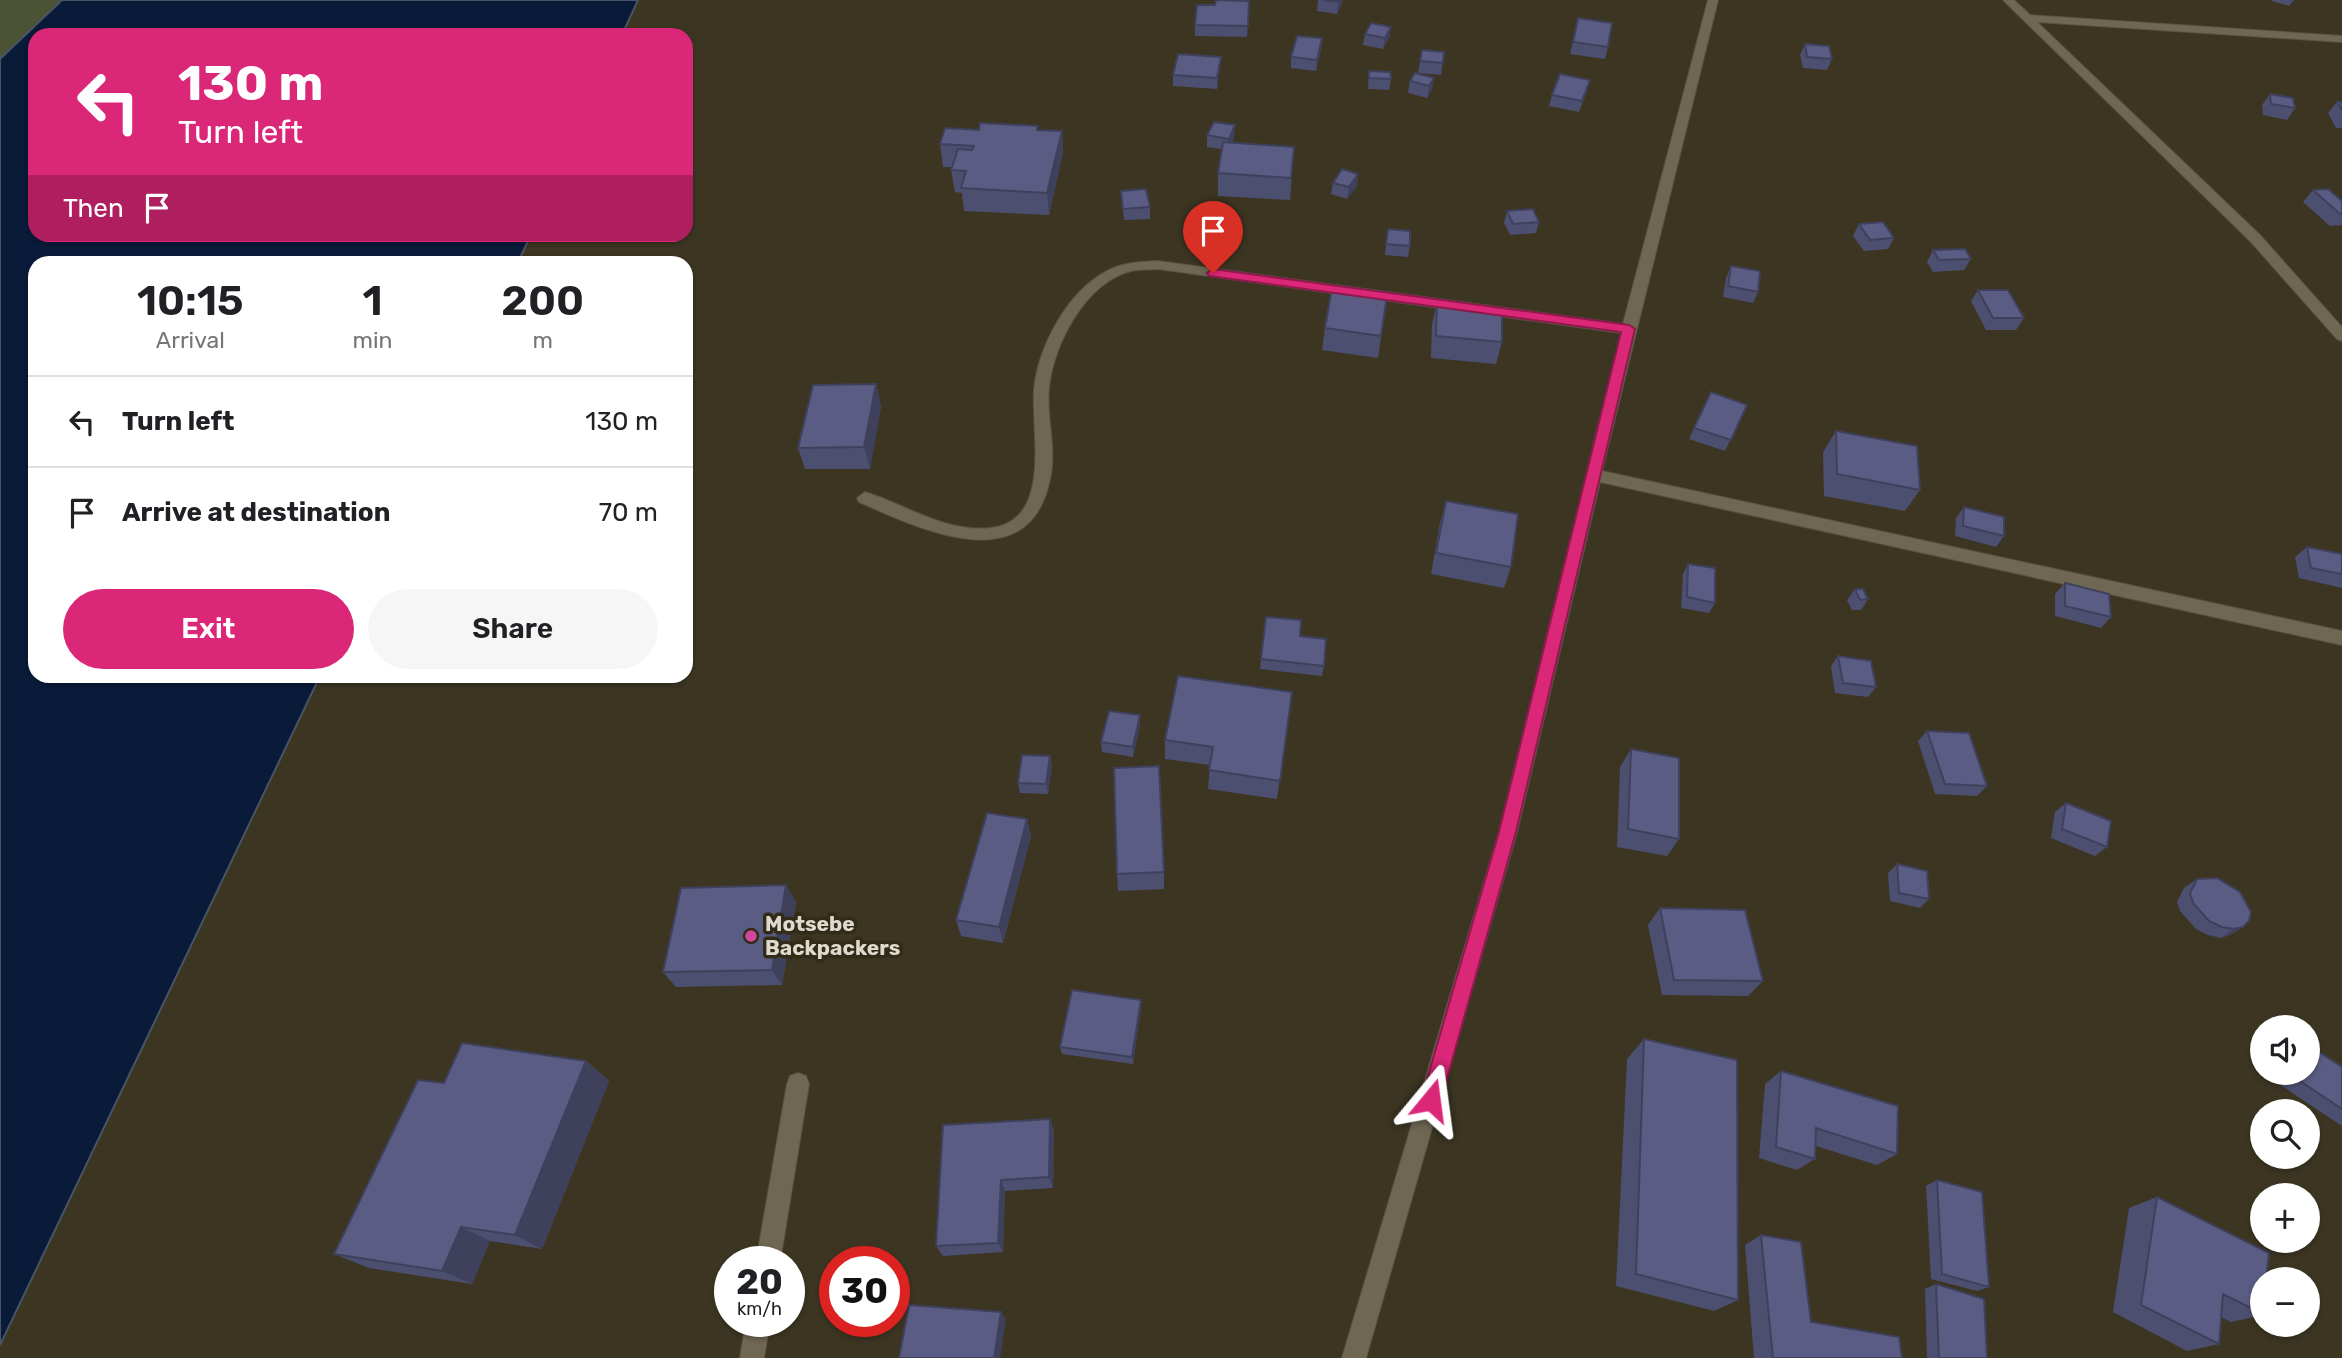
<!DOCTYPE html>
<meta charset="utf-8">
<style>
body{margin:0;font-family:Rubik,sans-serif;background:#f6f6f6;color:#202124;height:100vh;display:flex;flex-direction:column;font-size:26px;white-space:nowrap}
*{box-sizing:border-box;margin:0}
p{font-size:23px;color:#757577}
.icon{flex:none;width:38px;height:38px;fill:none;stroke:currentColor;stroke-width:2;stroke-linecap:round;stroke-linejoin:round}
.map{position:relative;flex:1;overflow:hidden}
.side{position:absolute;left:28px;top:256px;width:665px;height:427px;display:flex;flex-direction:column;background:#fff;border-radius:21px;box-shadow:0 2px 5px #0004}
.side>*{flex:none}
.guide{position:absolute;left:28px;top:28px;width:665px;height:214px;border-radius:21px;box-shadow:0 2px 5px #0004;background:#db2777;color:#fff;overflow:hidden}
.fabs{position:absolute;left:2250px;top:1015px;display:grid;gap:14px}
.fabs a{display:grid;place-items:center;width:70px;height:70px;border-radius:50%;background:#fff;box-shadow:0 2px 5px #0004;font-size:35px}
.speed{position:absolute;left:714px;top:1246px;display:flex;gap:14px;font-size:35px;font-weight:700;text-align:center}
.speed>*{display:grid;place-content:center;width:91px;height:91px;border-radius:50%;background:#fff;box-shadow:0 2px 5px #0004;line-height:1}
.speed small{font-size:18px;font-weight:400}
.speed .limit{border:10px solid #d22;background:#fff;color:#111}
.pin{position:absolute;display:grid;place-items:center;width:60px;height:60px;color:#fff;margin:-72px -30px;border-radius:50% 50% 50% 0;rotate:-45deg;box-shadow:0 0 7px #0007}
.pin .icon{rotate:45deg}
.me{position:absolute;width:77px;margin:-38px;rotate:16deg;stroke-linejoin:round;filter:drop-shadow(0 0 5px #0008)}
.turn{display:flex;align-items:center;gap:24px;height:147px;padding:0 35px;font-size:32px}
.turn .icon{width:91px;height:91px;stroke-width:2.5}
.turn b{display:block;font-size:49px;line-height:60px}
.then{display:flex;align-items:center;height:66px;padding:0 35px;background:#0003;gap:14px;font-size:26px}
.eta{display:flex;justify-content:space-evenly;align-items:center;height:119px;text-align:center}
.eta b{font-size:42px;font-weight:600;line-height:49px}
.cta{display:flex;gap:14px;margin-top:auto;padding:14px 35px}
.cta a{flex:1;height:80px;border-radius:42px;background:#db2777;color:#fff;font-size:28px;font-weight:600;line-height:80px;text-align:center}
.cta a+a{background:#f6f6f6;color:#202124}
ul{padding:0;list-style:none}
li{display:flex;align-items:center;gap:21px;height:91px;padding:0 35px;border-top:2px solid #e0e0e0}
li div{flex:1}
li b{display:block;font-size:26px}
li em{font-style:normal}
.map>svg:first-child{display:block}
</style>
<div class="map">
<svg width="2342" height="1358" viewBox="0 0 2342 1358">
<rect width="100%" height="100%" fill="#3c3522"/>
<path fill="#4a5333" d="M0,0H62L0,59Z"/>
<path fill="#091b39" stroke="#495466" stroke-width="2" d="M62,0H638L622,35H35V234L531,235L518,262H35V676H320L0,1345V59Z"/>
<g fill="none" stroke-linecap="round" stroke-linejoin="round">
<defs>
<g id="street">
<path d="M1708,0H1718L1602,471L2342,631V645L1600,482L1517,832L1366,1358H1342L1499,832L1621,333L1158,269C1149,270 1140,269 1131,271C1085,283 1054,344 1049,388C1046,416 1056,445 1051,474C1033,582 924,531 859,502L857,498L865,492C907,505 945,533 991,528C1053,521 1031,430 1034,390C1038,347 1067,292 1107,271C1123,262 1140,262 1158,261L1623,324Z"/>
<path d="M2003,0H2014L2030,15L2342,36V42L2037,22L2260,235L2342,327V341L2337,339L2250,241Z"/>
<path d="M798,1073L806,1076L809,1084L780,1262H756L787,1084L790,1076Z"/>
<path d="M746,1321H770L764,1358H740Z"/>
</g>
</defs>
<use href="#street" stroke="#585141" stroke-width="2"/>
<use href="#street" fill="#6f6752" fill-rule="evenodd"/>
</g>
<g fill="#4d4f71">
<path d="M1318,0H1343L1337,14L1317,11Z"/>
<path d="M2272,0H2294L2289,6L2272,1Z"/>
<path d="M1249,1L1247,37L1195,36V25L1215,5Z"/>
<path d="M1578,18L1608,47L1605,59L1570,54Z"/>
<path d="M1391,27L1389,38L1383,49L1363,45L1365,34Z"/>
<path d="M1322,38L1321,50L1316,71L1291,68V57Z"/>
<path d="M1805,44L1832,59L1827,70L1803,68L1800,55Z"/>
<path d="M1422,50L1444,52L1441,75L1418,73Z"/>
<path d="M1220,68L1217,89L1173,86V75Z"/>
<path d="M1369,71L1391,79L1389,90L1368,89Z"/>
<path d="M1415,73L1434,78L1432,89L1427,98L1408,93L1410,81Z"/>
<path d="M1587,91L1579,112L1549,106L1552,95Z"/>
<path d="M2270,94L2295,108L2287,120L2263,115L2262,105Z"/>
<path d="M2337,102H2342V128H2336L2328,113Z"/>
<path d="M979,130H1038L1062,131L1063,153L1049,215L964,211L962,193L955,192L951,170L952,167H943L940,144Z"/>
<path d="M1207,135L1234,137L1232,143L1294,147L1290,200L1218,196V173L1222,149L1207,147Z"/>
<path d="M1333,183L1357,186L1347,199L1331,194Z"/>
<path d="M2313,190L2342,201V225L2330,226L2303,202Z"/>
<path d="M1121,191L1150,207V219L1124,220Z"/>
<path d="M1507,211L1539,222L1536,233L1510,235L1504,223Z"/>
<path d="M1859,224L1894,238L1888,249L1864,251L1853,236Z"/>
<path d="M1388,229L1410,246L1408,257L1385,255Z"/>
<path d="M1933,250L1971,259L1964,270L1933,272L1927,262Z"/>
<path d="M1731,266L1758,292L1753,303L1723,297L1726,278Z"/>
<path d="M1978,290L2024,318L2016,330H1986L1971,301Z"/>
<path d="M1387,295L1378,358L1322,350L1325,328Z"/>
<path d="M1437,302L1502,342L1496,364L1431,358L1432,324Z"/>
<path d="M876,384L881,406L870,469H805L798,448Z"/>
<path d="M1711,392L1747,405L1725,451L1689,439Z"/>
<path d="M1836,431L1920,490L1905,511L1824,496L1823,452Z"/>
<path d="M1446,501L1511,567L1504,588L1431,574L1440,523Z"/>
<path d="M1964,507L2004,536L1996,547L1955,536L1956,518Z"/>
<path d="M2307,547L2342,554V588L2299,578L2295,557Z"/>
<path d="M1688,564L1715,603L1709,613L1681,608L1683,574Z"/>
<path d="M2065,583L2111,617L2101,628L2055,616V594Z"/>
<path d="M1855,589L1868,599L1861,610H1852L1847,600Z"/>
<path d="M1266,617L1300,636L1324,666L1322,676L1260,669Z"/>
<path d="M1838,656L1876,687L1868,697L1835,693L1831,666Z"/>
<path d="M1292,692L1277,799L1208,789L1210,765L1165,759V740Z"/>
<path d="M1140,715V725L1133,757L1102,752L1101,742Z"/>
<path d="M1927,731L1987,786L1977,796L1935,794L1918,741Z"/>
<path d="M1631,749L1679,839L1667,856L1617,847L1620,767Z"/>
<path d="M1052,765L1048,794L1020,793L1018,783Z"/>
<path d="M2066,803L2107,847L2095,856L2051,838L2055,812Z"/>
<path d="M1027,819L1031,836L1003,943L961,936L956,920Z"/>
<path d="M1897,864L1929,899L1920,908L1890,901L1888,873Z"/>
<path d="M1164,872V889L1118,891L1117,874Z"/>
<path d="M2197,879L2243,927L2230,935L2221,938L2208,935L2196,929L2180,911L2177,902L2184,888Z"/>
<path d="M796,902L782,985L676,987L663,972Z"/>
<path d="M1660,908L1763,981L1748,996L1662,995L1648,925Z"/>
<path d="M1141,1007L1133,1064L1062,1054L1060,1047Z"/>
<path d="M1644,1039L1738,1300L1714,1311L1616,1286L1627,1059Z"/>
<path d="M586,1061L609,1081L542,1249L490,1241L472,1284L369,1268L334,1254L444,1083Z"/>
<path d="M2263,1062V1073H2308L2342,1067V1126L2258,1070Z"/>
<path d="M1781,1071L1897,1154L1877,1165L1816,1146L1815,1159L1797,1170L1759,1158L1765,1084Z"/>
<path d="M1050,1119L1054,1131L1053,1188L1005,1191L1003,1252L943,1256L936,1246Z"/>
<path d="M1937,1180L1989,1287L1977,1291L1931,1279L1926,1186Z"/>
<path d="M2157,1197L2263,1315L2231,1322L2221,1317L2219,1344L2187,1351L2113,1312L2129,1208Z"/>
<path d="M1761,1235L1811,1322L1902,1358H1754L1745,1245Z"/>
<path d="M1936,1284L1987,1358H1927L1925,1289Z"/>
</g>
<g fill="#3f405c">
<path d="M1339,0H1343L1337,14L1338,2Z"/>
<path d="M1391,27L1389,38L1383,49L1385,38Z"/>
<path d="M1322,38L1321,50L1316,71L1317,60Z"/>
<path d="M1221,57L1220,68L1217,89V78Z"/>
<path d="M1434,78L1432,89L1427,98L1429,86Z"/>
<path d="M1235,125L1234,137L1228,150L1229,139Z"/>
<path d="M1062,131L1063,153L1049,215L1047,193Z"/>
<path d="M1358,174L1357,186L1347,199L1349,187Z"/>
<path d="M876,384L881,406L870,469L864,447Z"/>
<path d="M1140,715V725L1133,757V747Z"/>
<path d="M1050,756L1052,765L1048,794L1046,784Z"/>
<path d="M1027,819L1031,836L1003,943L999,927Z"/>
<path d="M786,885L796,902L782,985L772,970Z"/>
<path d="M2243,927L2230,935L2221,938L2234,929Z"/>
<path d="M1141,1000V1007L1133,1064L1132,1057Z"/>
<path d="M586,1061L609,1081L542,1249L515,1235Z"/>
<path d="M1050,1119L1054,1131L1053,1188L1049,1177Z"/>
<path d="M1001,1180L1005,1191L1003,1252L998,1243Z"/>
<path d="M461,1227L490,1241L472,1284L442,1271Z"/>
<path d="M1001,1312L1006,1320L1000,1358H994Z"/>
</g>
<g fill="#5a5c83" stroke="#3f405c" stroke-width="2">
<path d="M1216,0L1249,1L1248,26L1195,25L1197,5H1215Z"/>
<path d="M1322,0H1339L1338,2Z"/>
<path d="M1578,18L1612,23L1608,47L1573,42Z"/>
<path d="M1371,23L1391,27L1385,38L1365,34Z"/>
<path d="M1297,36L1322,38L1317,60L1291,57Z"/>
<path d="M1805,44L1829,46L1832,59L1807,57Z"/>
<path d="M1422,50L1444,52L1443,63L1420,61Z"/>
<path d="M1178,54L1221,57L1217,78L1173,75Z"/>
<path d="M1369,71L1390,72L1391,79L1369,78Z"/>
<path d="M1415,73L1434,78L1429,86L1410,81Z"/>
<path d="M1560,74L1590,80L1582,101L1552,95Z"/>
<path d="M2270,94L2293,98L2295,108L2271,104Z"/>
<path d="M2337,102H2342V110Z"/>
<path d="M1214,122L1235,125L1229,139L1207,135Z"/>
<path d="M980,123L1038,126L1037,130L1062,131L1047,193L961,188L966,171L951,170L958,149L972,150L974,146L940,144L945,128L979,130Z"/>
<path d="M1223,142L1294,147L1291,178L1218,173Z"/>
<path d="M1342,169L1358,174L1349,187L1333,183Z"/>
<path d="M1146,189L1150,207L1123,209L1121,191Z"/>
<path d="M2328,189L2342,201V214H2340L2313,190Z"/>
<path d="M1533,209L1539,222L1513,224L1507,211Z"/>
<path d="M1883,222L1894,238L1870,240L1859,224Z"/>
<path d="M1388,229L1410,231V246L1386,244Z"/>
<path d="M1965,249L1971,259L1939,260L1933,250Z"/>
<path d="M1731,266L1760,271L1758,292L1728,286Z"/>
<path d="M1332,288L1387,295L1381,336L1325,328Z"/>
<path d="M1978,290H2008L2024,318H1993Z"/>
<path d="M1437,302L1502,308V342L1436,336Z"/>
<path d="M876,384L864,447L798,448L813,385Z"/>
<path d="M1711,392L1747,405L1731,440L1694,428Z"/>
<path d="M1836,431L1917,446L1920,490L1837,474Z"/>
<path d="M1446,501L1518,514L1511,567L1436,553Z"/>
<path d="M1964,507L2004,517V536L1963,526Z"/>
<path d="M2307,547L2342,554V574L2311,568Z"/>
<path d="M1688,564L1715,568V603L1687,597Z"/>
<path d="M2065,583L2109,594L2111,617L2065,606Z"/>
<path d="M1855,589H1863L1868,599L1860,600Z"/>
<path d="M1266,617L1301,620L1300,636L1326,639L1324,666L1261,659Z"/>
<path d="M1838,656L1871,661L1876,687L1843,683Z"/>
<path d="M1178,676L1292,692L1280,781L1209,770L1213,747L1165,740Z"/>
<path d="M1109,711L1140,715L1133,747L1101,742Z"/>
<path d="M1927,731L1969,733L1987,786L1945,784Z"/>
<path d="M1631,749L1679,758V839L1628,829Z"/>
<path d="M1022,755L1050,756L1046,784L1018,783Z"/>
<path d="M1159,766L1164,872L1117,874L1114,768Z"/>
<path d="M2066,803L2111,821L2107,847L2062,829Z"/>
<path d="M987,813L1027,819L999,927L956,920Z"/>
<path d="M1897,864L1927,871L1929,899L1899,893Z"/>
<path d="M2217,878L2240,892L2251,912L2249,921L2243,927L2234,929L2222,927L2209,921L2193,903L2190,893L2197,879Z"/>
<path d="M786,885L772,970L663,972L681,888Z"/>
<path d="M1660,908L1745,910L1763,981L1674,980Z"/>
<path d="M1072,990L1141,1000L1132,1057L1060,1047Z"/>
<path d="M1644,1039L1737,1060L1738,1300L1636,1274Z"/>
<path d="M462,1043L586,1061L515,1235L461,1227L442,1271L334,1254L418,1080L444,1083Z"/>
<path d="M2308,1045L2342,1067V1109L2288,1073H2308Z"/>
<path d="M1781,1071L1898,1106L1897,1154L1816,1128L1815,1159L1776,1147Z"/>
<path d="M1050,1119L1049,1177L1001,1180L998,1243L936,1246L943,1125Z"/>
<path d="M1937,1180L1982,1192L1989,1287L1942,1274Z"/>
<path d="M2157,1197L2269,1253L2266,1279H2263V1314L2223,1294L2219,1344L2141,1305Z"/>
<path d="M1761,1235L1801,1242L1811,1322L1899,1337L1902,1358H1773Z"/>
<path d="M1936,1284L1984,1299L1987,1358H1939Z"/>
<path d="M909,1305L1001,1312L994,1358H899Z"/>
</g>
<path fill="#db2777" stroke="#8e194d" stroke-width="2" d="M1213,269L1629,325L1635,329L1516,832L1441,1100L1438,1107L1431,1110L1424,1107L1421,1100L1499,832L1621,332L1209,276L1207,273Z"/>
<circle fill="#d1479c" stroke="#322b18" stroke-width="2.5" cx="751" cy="936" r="7"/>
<g text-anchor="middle" stroke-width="7" stroke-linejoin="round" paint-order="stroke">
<g font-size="21" font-weight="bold" fill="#dfdace" stroke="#322b18" text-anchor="start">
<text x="765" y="931">Motsebe<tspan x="765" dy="24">Backpackers</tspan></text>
</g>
</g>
</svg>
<div class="fabs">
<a><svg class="icon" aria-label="sound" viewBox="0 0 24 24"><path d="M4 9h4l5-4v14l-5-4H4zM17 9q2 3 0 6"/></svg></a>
<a><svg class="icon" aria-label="search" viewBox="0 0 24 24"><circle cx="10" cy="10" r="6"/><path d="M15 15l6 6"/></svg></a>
<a>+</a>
<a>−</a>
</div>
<div class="speed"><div>20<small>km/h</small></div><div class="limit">30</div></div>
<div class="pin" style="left:1213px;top:273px;background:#d93025"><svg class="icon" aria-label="arrive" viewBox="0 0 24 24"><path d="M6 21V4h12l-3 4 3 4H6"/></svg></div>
<svg class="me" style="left:1431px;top:1100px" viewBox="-20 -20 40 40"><path d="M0-17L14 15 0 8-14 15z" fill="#db2777" stroke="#fff" stroke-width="4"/></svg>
<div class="guide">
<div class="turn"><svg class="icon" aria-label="left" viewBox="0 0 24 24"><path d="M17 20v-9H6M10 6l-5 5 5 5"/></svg><div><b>130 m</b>Turn left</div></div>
<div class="then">Then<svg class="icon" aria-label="arrive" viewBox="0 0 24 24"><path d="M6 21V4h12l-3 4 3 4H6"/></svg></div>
</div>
<section class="side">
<div class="eta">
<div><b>10:15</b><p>Arrival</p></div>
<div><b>1</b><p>min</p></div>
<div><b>200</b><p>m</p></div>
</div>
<ul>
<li><svg class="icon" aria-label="left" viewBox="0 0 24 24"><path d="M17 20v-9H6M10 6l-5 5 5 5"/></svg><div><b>Turn left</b></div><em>130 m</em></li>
<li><svg class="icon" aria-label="arrive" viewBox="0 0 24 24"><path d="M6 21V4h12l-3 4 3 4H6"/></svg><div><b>Arrive at destination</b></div><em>70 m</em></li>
</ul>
<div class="cta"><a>Exit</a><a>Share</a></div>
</section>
</div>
